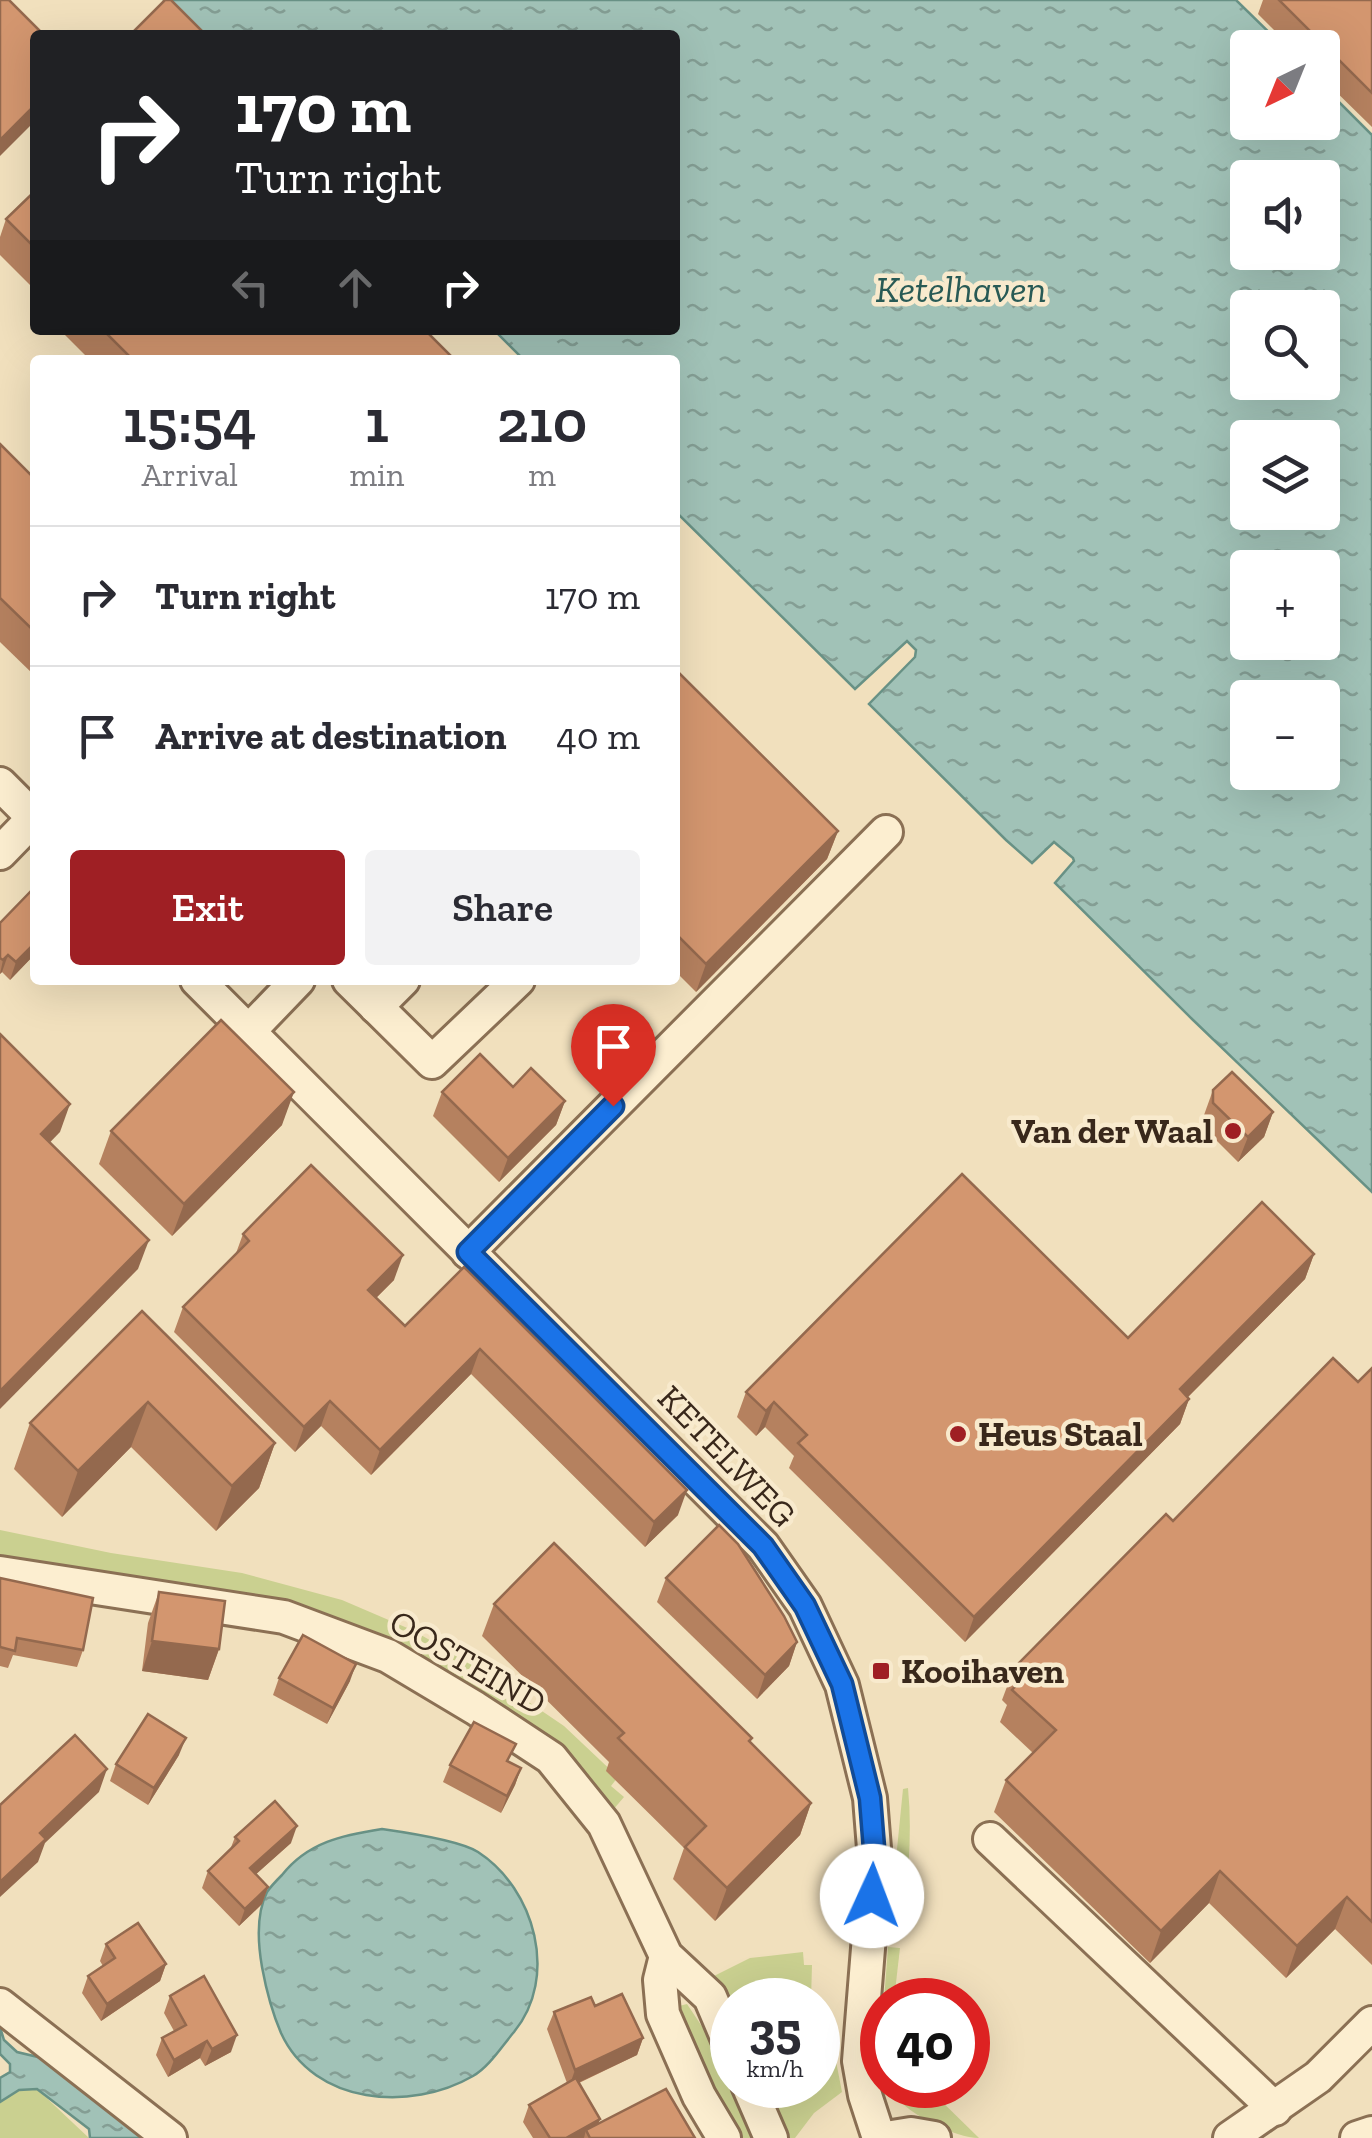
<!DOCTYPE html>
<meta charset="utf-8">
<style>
body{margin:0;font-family:"Zilla Slab",serif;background:#f2f2f3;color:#2b2b33;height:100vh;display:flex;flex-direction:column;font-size:38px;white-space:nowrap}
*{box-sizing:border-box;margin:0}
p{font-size:32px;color:#7c7c81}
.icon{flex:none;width:55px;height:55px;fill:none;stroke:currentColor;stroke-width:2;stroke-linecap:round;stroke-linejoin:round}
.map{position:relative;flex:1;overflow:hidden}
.sheet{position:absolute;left:30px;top:355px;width:650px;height:630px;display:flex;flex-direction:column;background:#fff;border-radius:10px;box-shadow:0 10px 40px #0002}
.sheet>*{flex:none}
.banner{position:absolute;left:30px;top:30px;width:650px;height:305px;border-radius:10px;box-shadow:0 10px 40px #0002;background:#202124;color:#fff;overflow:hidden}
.needle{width:65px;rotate:223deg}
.fabs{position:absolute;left:1230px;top:30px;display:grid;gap:20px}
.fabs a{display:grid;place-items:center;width:110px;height:110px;border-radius:10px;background:#fff;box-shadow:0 10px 40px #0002;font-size:50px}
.speed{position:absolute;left:710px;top:1978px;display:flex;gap:20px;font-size:50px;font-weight:700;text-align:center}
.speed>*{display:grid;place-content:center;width:130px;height:130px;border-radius:50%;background:#fff;box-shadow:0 10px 40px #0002;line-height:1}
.speed small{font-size:25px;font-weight:400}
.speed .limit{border:15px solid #d22;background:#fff;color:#111}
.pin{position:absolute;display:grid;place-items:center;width:85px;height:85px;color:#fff;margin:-102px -42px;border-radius:50% 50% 50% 0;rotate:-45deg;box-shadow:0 0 10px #0007}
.pin .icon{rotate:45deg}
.me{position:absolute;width:110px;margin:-55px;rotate:2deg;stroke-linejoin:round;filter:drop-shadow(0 0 8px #0008)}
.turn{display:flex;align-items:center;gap:35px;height:210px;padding:0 40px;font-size:45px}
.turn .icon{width:130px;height:130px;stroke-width:2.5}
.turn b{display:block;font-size:70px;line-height:85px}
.lanes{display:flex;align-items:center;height:95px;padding:0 40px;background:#0003;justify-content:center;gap:50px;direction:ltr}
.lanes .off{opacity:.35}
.eta{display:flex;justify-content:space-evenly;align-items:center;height:170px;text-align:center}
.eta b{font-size:60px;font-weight:600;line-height:70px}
.primary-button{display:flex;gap:20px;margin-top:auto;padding:20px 40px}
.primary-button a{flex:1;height:115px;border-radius:10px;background:#9f1f24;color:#fff;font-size:40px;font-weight:600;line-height:115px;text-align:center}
.primary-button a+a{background:#f2f2f3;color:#2b2b33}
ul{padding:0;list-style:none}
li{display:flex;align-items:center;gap:30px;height:140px;padding:0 40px;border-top:2px solid #e1e1e2}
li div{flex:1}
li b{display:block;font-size:38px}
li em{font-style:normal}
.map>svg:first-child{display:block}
</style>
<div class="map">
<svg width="1372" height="2138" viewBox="0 0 1372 2138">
<defs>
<pattern id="water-ripples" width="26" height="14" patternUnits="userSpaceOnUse" patternTransform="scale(2.5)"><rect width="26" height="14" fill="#a1c2b7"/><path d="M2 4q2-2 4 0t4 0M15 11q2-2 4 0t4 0" fill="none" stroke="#849e94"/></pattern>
</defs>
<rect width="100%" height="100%" fill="#f1e0bd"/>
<g fill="#cad090">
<path d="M0,1530L111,1553L242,1573L342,1600L412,1630L474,1665L564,1726L618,1777L611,1786L624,1797L601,1824L432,1669L0,1561Z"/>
<path d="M908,1788C913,1839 907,1889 901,1940L888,1939L903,1789Z"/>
<path d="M888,1947L900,1948L894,2000H884Z"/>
<path d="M803,1952L804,1965H812L811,2000H732V2006L712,1977L750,1958Z"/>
<path d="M687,2004L709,2037L755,2138H735L676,2013L679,2006Z"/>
<path d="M818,2014L827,2015L842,2092L814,2113L795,2138H790L767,2085H818Z"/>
<path d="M924,2086L929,2089L979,2138C955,2138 909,2115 895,2095Z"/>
<path d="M37,2089L89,2138H0V2102L19,2090Z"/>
</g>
<g fill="url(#water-ripples)" stroke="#689185" stroke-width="2.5" fill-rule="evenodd">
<path d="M164,0H1236L1284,47L1248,48V122H1322L1323,86L1372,135V1192L1192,1019L1055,883L1074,861L1073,858L1054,842L1032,863L1006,840L869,704L915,657L916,650L907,641L855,689L675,511V360H524L494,330H675V35H199ZM1248,178H1322V252H1248ZM1248,308H1322V382H1248ZM1248,438H1322V512H1248ZM1248,568H1322V642H1248ZM1248,698H1322V772H1248Z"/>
<path d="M382,1829C403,1832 461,1841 478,1852C535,1889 559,1977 514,2032C502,2046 489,2067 473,2076C411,2112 314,2105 281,2033C272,2012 266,1989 262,1967C258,1944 256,1914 267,1892C271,1886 277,1880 282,1875C308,1842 343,1835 382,1829Z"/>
<path d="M0,2027L4,2040L17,2052L42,2058L150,2138H90L89,2129L37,2089L19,2090L0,2102V2078L10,2072V2064L0,2054Z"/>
</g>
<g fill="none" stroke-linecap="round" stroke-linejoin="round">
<defs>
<g id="minor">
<path d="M0,784L35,819"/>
<path d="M0,853L34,818"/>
<path d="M197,980L763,1546L805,1606L842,1685L870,1798L875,1861L859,2061L865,2095L879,2138"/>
<path d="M349,980L432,1062L518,980"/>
<path d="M376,1007L403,980"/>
<path d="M248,1032L298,980"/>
<path d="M468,1252L886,832"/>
<path d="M0,1573L284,1617L388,1656L475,1708L551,1758L604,1824L666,1956L710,1997L732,2049"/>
<path d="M990,1839L1275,2109"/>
<path d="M666,1956L660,1980L663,2014L699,2096L724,2138"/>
<path d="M0,2005L170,2138"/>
<path d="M748,2085L771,2138"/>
<path d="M886,2138L911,2134L934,2138"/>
<path d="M1230,2138L1318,2077L1372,2023"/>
<path d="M1357,2138L1372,2133"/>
</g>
</defs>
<use href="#minor" stroke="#8b7054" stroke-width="38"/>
<use href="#minor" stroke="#fceed0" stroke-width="32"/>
</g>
<g fill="#b5815f">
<path d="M1263,0H1372V127L1322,78V48H1292L1258,14Z"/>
<path d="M35,191V290L0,255V237L6,219Z"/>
<path d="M60,330H425L455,360H90Z"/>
<path d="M0,444L35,479V676L0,642Z"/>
<path d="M675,669L838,831L827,859L696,992L675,971Z"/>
<path d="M0,923L35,954L10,980L2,972L0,974Z"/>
<path d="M513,1087L565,1101L556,1125L499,1182L433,1116L442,1092Z"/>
<path d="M1213,1090L1273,1112L1264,1137L1238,1162L1204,1128V1115Z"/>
<path d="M282,1125L172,1236L99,1164L111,1131Z"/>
<path d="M243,1234L394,1280L376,1298L405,1326L464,1267L678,1515L645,1547L471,1374L371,1475L321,1426L295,1452L174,1332L183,1307L235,1256Z"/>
<path d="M1314,1254L1305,1279L1188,1397L1189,1399L1180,1424L965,1642L789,1468L794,1456L765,1427L756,1436L737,1417L746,1392L1128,1338Z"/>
<path d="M142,1311L275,1443L259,1488L216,1531L131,1447L62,1517L14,1469L30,1423Z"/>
<path d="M1372,1368V1965L1335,1929L1286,1978L1209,1903L1150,1963L994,1812L1006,1780L1033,1753L1000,1722L1007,1705L1002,1700L1014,1668L1173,1521L1358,1382Z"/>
<path d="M0,1578L83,1650L77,1667L13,1655L8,1668L0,1666Z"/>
<path d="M666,1578L797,1642L789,1666L757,1699L657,1602Z"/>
<path d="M159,1592L219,1649L208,1680L142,1671L148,1623Z"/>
<path d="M494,1604L752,1738L750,1743L811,1803L800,1835L715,1921L673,1879L684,1848L606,1771L609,1762L482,1636Z"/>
<path d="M279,1678L350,1681L327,1724L273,1695Z"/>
<path d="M179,1755L148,1805L110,1781L116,1764Z"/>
<path d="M509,1762L521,1768L515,1785L501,1813L443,1782L450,1765Z"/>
<path d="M235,1837L291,1843L256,1874L268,1887L262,1904L239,1926L202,1888L208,1871L230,1850Z"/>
<path d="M106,1944L166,1964L160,1981L101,2021L82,1993L88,1976L103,1966L100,1961Z"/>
<path d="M170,1996L231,2052L205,2066L200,2058L168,2077L156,2055L162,2038L174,2031L164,2013Z"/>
<path d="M595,2006L643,2038L637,2055L579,2083L598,2124L695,2138H533L523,2122L529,2105L567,2083L547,2029L554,2012Z"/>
</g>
<g fill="#94694e">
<path d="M35,105V121L0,156V140Z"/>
<path d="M838,831L827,859L696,992L706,964Z"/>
<path d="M35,943V954L10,980L16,962Z"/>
<path d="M8,955L2,972L0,974L3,960Z"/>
<path d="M294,1092L282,1125L172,1236L184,1204Z"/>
<path d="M565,1101L556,1125L499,1182L508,1158Z"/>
<path d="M70,1104L60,1132L31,1162L41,1134Z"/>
<path d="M1273,1112L1264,1137L1238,1162L1248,1137Z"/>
<path d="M149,1240L138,1269L0,1409V1391Z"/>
<path d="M1314,1254L1305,1279L1171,1414L1180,1389Z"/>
<path d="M403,1255L394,1280L359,1315L368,1290Z"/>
<path d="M480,1349L471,1374L371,1475L380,1450Z"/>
<path d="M1189,1399L1180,1424L965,1642L974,1617Z"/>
<path d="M330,1401L321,1426L295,1452L304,1427Z"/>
<path d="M148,1402L131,1447L62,1517L78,1471Z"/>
<path d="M774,1402L765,1427L756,1436L766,1411Z"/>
<path d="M275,1443L259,1488L216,1531L232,1486Z"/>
<path d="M687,1490L678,1515L645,1547L654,1522Z"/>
<path d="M152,1641L219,1649L208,1680L142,1671Z"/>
<path d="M797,1642L789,1666L757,1699L765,1675Z"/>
<path d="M356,1664L350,1681L327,1724L333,1708Z"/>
<path d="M186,1738L179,1755L148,1805L154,1788Z"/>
<path d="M521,1768L515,1785L501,1813L507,1796Z"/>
<path d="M107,1769L99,1792L45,1843L38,1862L0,1897V1882L40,1833Z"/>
<path d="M811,1803L800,1835L715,1921L727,1888Z"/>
<path d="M297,1826L291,1843L244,1885L250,1868Z"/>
<path d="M1220,1871L1209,1903L1150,1963L1161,1931Z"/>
<path d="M268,1887L262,1904L239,1926L245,1909Z"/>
<path d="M1347,1897L1335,1929L1286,1978L1297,1946Z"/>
<path d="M166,1964L160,1981L101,2021L107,2004Z"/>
<path d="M237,2035L231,2052L205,2066L212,2049Z"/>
<path d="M643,2038L637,2055L569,2087L575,2070Z"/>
<path d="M207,2041L200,2058L168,2077L174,2060Z"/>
<path d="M600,2119L594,2136L586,2130L584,2138H566Z"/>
</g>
<g fill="#d3966f" stroke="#94694e" stroke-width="2.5">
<path d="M0,0H9L44,35H35V105L0,140Z"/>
<path d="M165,0H171L206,35H130Z"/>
<path d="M1279,0H1372V93Z"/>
<path d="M35,191V248L6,219Z"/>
<path d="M103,330H425L455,360H133Z"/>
<path d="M0,444L35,479V632L0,598Z"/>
<path d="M675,669L838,831L706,964L675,933Z"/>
<path d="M32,890L35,893V943L16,962L8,955L3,960L0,958V923Z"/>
<path d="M221,1020L294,1092L184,1204L111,1131Z"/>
<path d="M0,1034L70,1104L41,1134L149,1240L0,1391Z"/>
<path d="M480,1054L513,1087L531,1068L565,1101L508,1158L442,1092Z"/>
<path d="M1232,1072L1273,1112L1248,1137L1213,1103V1090Z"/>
<path d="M311,1165L403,1255L368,1290L405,1326L464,1267L687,1490L654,1522L480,1349L380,1450L330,1401L304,1427L183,1307L249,1241L243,1234Z"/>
<path d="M962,1174L1128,1338L1262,1202L1314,1254L1180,1389L1189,1399L974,1617L798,1443L807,1435L774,1402L766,1411L746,1392Z"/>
<path d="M142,1311L275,1443L232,1486L148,1402L78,1471L30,1423Z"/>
<path d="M1333,1358L1358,1382L1372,1368V1922L1347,1897L1297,1946L1220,1871L1161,1931L1006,1780L1056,1730L1012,1690L1023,1678L1014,1668L1166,1514L1173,1521Z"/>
<path d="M719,1525L738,1544L784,1616L797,1642L765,1675L666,1578Z"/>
<path d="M554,1543L752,1738L749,1741L811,1803L727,1888L685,1847L706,1826L618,1738L624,1733L494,1604Z"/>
<path d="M0,1578L93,1598L83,1650L17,1638L15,1651L0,1647Z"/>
<path d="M159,1592L225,1601L219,1649L152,1641Z"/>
<path d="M303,1635L356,1664L333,1708L279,1678Z"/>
<path d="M148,1714L186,1738L154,1788L116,1764Z"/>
<path d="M474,1722L516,1744L507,1761L521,1768L507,1796L450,1765Z"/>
<path d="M75,1735L107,1769L40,1833L46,1839L0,1882V1805Z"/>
<path d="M275,1801L297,1826L250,1868L268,1887L245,1909L208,1871L239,1841L235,1837Z"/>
<path d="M138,1923L166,1964L107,2004L88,1976L115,1958L106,1944Z"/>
<path d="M204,1976L237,2035L212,2049L207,2041L174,2060L162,2038L186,2025L170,1996Z"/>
<path d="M622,1994L643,2038L575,2070L554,2012L591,1997L595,2006Z"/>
<path d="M576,2078L600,2119L566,2138H550L529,2105Z"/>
<path d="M666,2089L695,2138H590L586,2130Z"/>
</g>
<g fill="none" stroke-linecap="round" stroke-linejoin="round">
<defs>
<path id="route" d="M613,1106L468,1252L763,1546L805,1606L842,1684L870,1798L875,1861L872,1896"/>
</defs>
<use href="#route" stroke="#114b97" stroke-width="25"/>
<use href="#route" stroke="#1a73e8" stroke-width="18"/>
</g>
<g fill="#9f1f24" stroke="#f8eacd" stroke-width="4">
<circle cx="1233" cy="1131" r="10"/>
<circle cx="958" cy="1434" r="10"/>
<rect x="871" y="1661" width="20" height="20" rx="5"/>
</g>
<g text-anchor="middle" stroke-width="9" stroke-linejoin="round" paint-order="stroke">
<g font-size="35" font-weight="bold" fill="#39281b" stroke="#f8eacd" text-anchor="start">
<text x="1213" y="1143" text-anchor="end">Van der Waal</text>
<text x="978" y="1446">Heus Staal</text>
<text x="901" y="1683">Kooihaven</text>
</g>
<g font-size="35" fill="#39281b" stroke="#f8eacd">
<text transform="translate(727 1456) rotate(46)" y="12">KETELWEG</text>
<text transform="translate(468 1662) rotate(30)" y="12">OOSTEIND</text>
</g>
<g font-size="38" font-style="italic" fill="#285a55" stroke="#f8eacd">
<text x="961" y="302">Ketelhaven</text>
</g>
</g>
</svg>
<div class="fabs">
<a><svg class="needle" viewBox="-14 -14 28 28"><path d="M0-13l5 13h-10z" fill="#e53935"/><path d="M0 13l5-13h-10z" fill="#7c7c81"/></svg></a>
<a><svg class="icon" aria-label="sound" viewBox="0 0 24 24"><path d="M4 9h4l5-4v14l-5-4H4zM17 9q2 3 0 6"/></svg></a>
<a><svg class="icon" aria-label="search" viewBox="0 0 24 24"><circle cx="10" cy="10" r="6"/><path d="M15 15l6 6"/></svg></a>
<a><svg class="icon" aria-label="layers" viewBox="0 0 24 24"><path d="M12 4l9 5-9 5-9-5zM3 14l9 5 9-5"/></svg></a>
<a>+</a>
<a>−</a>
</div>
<div class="speed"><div>35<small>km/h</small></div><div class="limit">40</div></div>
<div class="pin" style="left:613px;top:1106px;background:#d93025"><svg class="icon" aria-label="arrive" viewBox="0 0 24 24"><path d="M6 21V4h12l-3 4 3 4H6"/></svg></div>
<svg class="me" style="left:872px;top:1896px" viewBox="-20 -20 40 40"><circle r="19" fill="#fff"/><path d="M0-13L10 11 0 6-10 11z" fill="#1a73e8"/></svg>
<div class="banner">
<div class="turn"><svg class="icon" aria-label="right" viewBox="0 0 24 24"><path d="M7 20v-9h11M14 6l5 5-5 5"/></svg><div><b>170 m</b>Turn right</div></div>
<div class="lanes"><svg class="icon off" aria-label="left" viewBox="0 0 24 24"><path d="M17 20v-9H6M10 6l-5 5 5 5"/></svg><svg class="icon off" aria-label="ahead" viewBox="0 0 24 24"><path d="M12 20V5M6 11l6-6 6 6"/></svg><svg class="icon" aria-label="right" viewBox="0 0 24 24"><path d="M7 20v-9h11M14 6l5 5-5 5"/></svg></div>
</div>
<section class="sheet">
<div class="eta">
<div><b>15:54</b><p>Arrival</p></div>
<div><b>1</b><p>min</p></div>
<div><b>210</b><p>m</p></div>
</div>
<ul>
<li><svg class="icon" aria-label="right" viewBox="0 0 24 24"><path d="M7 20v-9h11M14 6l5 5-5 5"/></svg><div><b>Turn right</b></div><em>170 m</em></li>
<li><svg class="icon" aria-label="arrive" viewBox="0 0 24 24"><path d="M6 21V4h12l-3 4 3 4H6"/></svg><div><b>Arrive at destination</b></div><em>40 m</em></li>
</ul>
<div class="primary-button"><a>Exit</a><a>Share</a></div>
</section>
</div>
